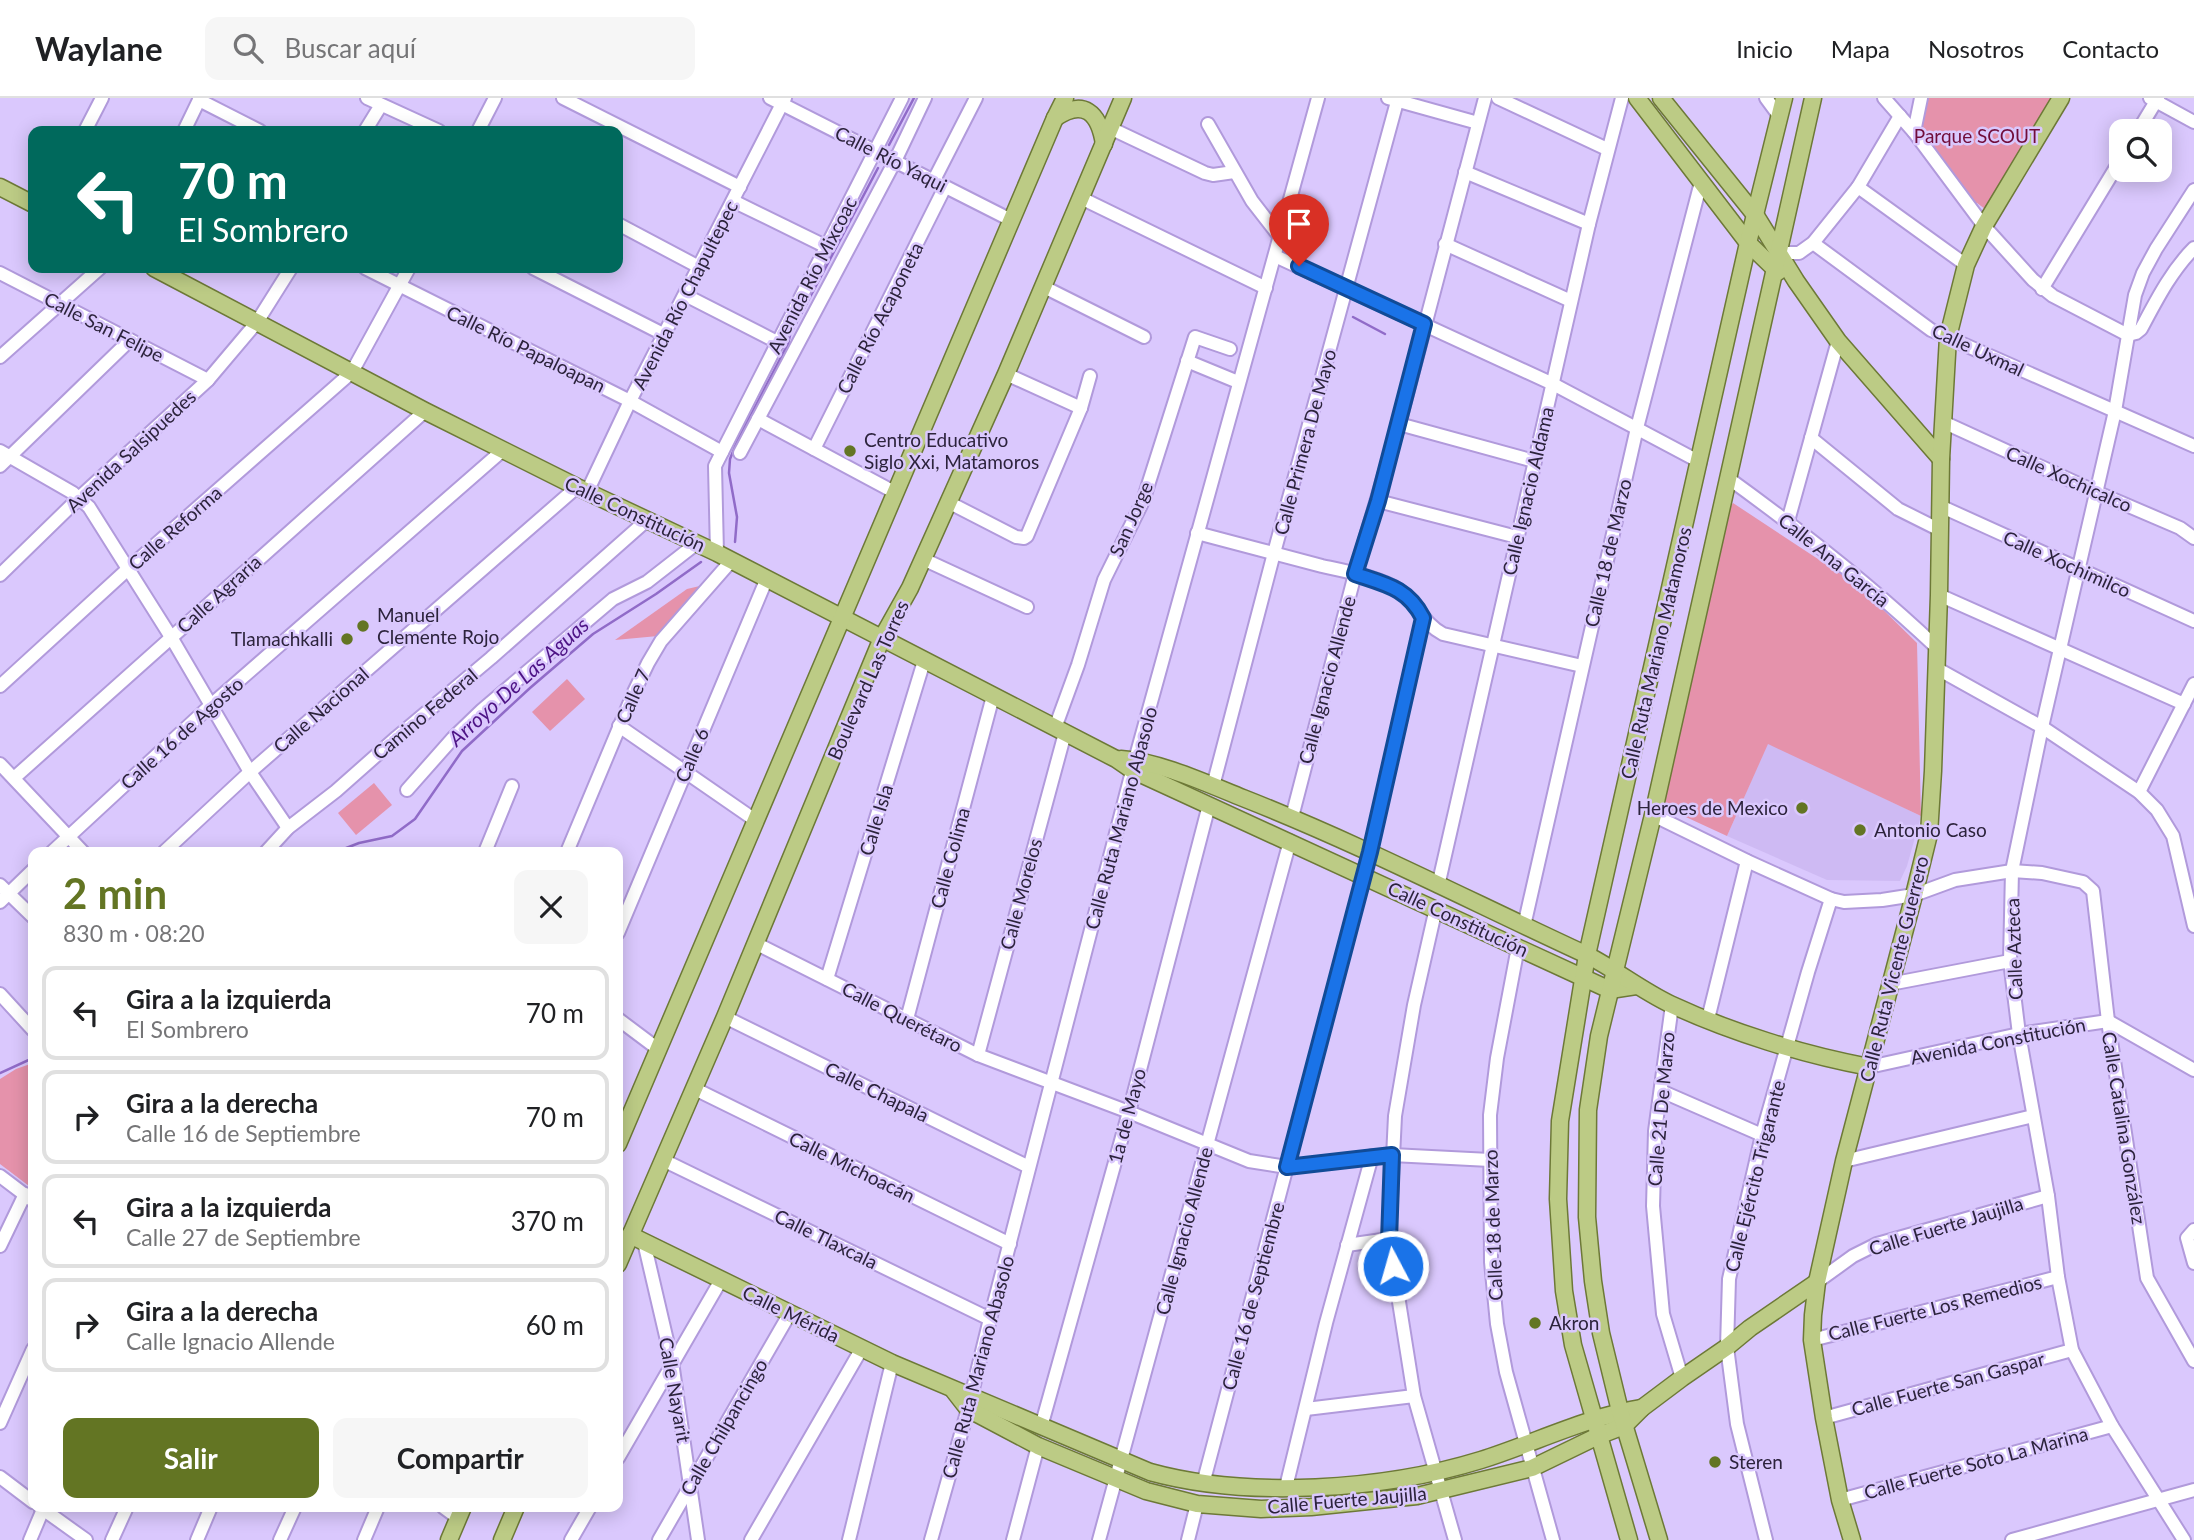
<!DOCTYPE html>
<html lang="es">
<meta charset="utf-8">
<style>
body{margin:0;font-family:Lato,sans-serif;background:#f6f6f6;color:#202124;height:100vh;display:flex;flex-direction:column;font-size:26px;white-space:nowrap}
*{box-sizing:border-box;margin:0}
p{font-size:23px;color:#757577}
.icon{flex:none;width:38px;height:38px;fill:none;stroke:currentColor;stroke-width:2;stroke-linecap:round;stroke-linejoin:round}
.map{position:relative;flex:1;overflow:hidden}
.side{position:absolute;left:28px;top:749px;width:595px;height:665px;display:flex;flex-direction:column;background:#fff;border-radius:14px;box-shadow:0 4px 18px #0003}
.side>*{flex:none}
.top-card{position:absolute;left:28px;top:28px;width:595px;height:147px;border-radius:14px;box-shadow:0 4px 18px #0003;background:#00695c;color:#fff;overflow:hidden}
.fabs{position:absolute;left:2109px;top:21px;display:grid;gap:14px}
.fabs a{display:grid;place-items:center;width:63px;height:63px;border-radius:14px;background:#fff;box-shadow:0 4px 18px #0003;font-size:35px}
.pin{position:absolute;display:grid;place-items:center;width:60px;height:60px;color:#fff;margin:-72px -30px;border-radius:50% 50% 50% 0;rotate:-45deg;box-shadow:0 0 7px #0007}
.pin .icon{rotate:45deg}
.me{position:absolute;width:77px;margin:-38px;rotate:354deg;stroke-linejoin:round;filter:drop-shadow(0 0 5px #0008)}
.turn{display:flex;align-items:center;gap:24px;height:147px;padding:0 35px;font-size:32px}
.turn .icon{width:91px;height:91px;stroke-width:2.5}
.turn b{display:block;font-size:49px;line-height:60px}
.round{display:grid;place-items:center;flex:none;width:74px;height:74px;border-radius:14px;background:#f6f6f6}
.head{display:flex;align-items:center;justify-content:space-between;height:119px;padding:0 35px}
h1{font-size:42px;font-weight:700;line-height:52px;color:#637523}
.action{display:flex;gap:14px;margin-top:auto;padding:14px 35px}
.action a{flex:1;height:80px;border-radius:14px;background:#637523;color:#fff;font-size:28px;font-weight:700;line-height:80px;text-align:center}
.action a+a{background:#f6f6f6;color:#202124}
ul{padding:0;list-style:none}
li{display:flex;align-items:center;gap:21px;height:94px;margin:0 14px 10px;padding:0 21px;border:4px solid #e0e0e0;border-radius:14px}
li div{flex:1}
li b{display:block;font-size:26px}
li em{font-style:normal}
header{display:flex;align-items:center;gap:42px;box-sizing:border-box;height:98px;padding:0 35px;background:#fff;border-bottom:2px solid #e0e0e0}
header strong{font-size:33px}
nav{display:flex;gap:38px;margin-inline-start:auto;font-size:24px}
.search{width:490px;height:63px;background:#f6f6f6;display:flex;align-items:center;gap:18px;box-sizing:border-box;padding:0 24px;border-radius:14px;color:#757577;font-size:26px}
.map>svg:first-child{display:block}
</style>
<header>
<strong>Waylane</strong>
<div class="search"><svg class="icon" aria-label="search" viewBox="0 0 24 24"><circle cx="10" cy="10" r="6"/><path d="M15 15l6 6"/></svg>Buscar aquí</div>
<nav><a>Inicio</a><a>Mapa</a><a>Nosotros</a><a>Contacto</a></nav>
</header>
<div class="map">
<svg width="2194" height="1442" viewBox="0 0 2194 1442">
<rect width="100%" height="100%" fill="#dac8fd"/>
<path fill="#cebaf3" d="M1768,645L1921,718L1907,768L1900,783L1827,782L1727,738Z"/>
<g fill="#e592ab">
<path d="M1926,0H2054L1985,111L1977,105L1975,106L1918,31Z"/>
<path d="M1733,405L1859,488L1917,545L1921,718L1768,646L1727,738L1662,708L1726,415Z"/>
<path d="M704,487L658,538L615,542L687,491Z"/>
<path d="M567,581L585,601L550,633L532,614Z"/>
<path d="M374,685L392,707L356,737L338,715Z"/>
<path d="M33,965V1091L0,1066V981L16,971Z"/>
</g>
<g fill="none" stroke-linecap="round" stroke-linejoin="round">
<g stroke="#906bc8" stroke-width="2.5">
<path d="M889,47L914,0"/>
<path d="M1353,219L1385,236"/>
<path d="M735,444L737,419L729,375L730,361L738,341L788,246L790,237L878,70"/>
<path d="M336,754L359,745L392,738L415,721L462,653L530,590L593,536L656,496L701,464"/>
<path d="M0,975L33,960"/>
</g>
<defs>
<g id="minor">
<path d="M367,0L439,33"/>
<path d="M563,0L740,89"/>
<path d="M770,0L1011,122"/>
<path d="M1388,0L1478,25"/>
<path d="M1498,0L1607,51"/>
<path d="M1766,0L1780,19"/>
<path d="M1884,0L1914,34L1984,128L2033,182L2053,198L2128,237"/>
<path d="M2150,0L2194,24"/>
<path d="M199,2L260,33"/>
<path d="M1208,26L1252,103L1280,139"/>
<path d="M1110,30L1205,75L1213,77L1234,74"/>
<path d="M85,33L102,0"/>
<path d="M184,33L200,0"/>
<path d="M365,33L381,7"/>
<path d="M478,33L495,0"/>
<path d="M2138,33L2158,0"/>
<path d="M1914,34L1921,0"/>
<path d="M1465,74L1589,126"/>
<path d="M934,82L976,0"/>
<path d="M1858,89L1966,167"/>
<path d="M1081,100L1266,190"/>
<path d="M733,103L827,149"/>
<path d="M618,126L699,169"/>
<path d="M1813,145L1931,232L2194,348"/>
<path d="M1445,146L1571,203"/>
<path d="M1777,155H1799L1813,145L1858,89L1900,18"/>
<path d="M1275,158L1553,286L1700,364"/>
<path d="M365,170L630,303L722,354"/>
<path d="M533,170L665,237"/>
<path d="M0,175L208,282"/>
<path d="M1044,189L1144,239"/>
<path d="M2042,191L2121,61"/>
<path d="M685,197L779,245"/>
<path d="M2128,237L2136,235L2141,231C2156,203 2171,173 2194,150"/>
<path d="M0,259L100,170"/>
<path d="M1187,263L1238,284"/>
<path d="M1006,276L1081,310"/>
<path d="M758,321L896,395"/>
<path d="M1943,324L2096,394L2180,430L2194,440"/>
<path d="M1399,326L1534,363"/>
<path d="M1811,340L1898,411L1940,432"/>
<path d="M814,351L945,89"/>
<path d="M0,353L73,395L89,409L171,539L250,674L288,730"/>
<path d="M740,355L895,63L925,0"/>
<path d="M0,368L130,242"/>
<path d="M1728,380C1800,432 1871,487 1936,549"/>
<path d="M587,394L630,303L785,0"/>
<path d="M1378,403L1517,439"/>
<path d="M948,404L1016,439L1024,440L1027,438L1081,310L1090,278"/>
<path d="M1940,408L2194,523"/>
<path d="M1788,423L1838,243"/>
<path d="M1197,435C1239,446 1280,457 1322,468C1345,473 1372,478 1394,489C1419,503 1420,524 1443,536L1582,568"/>
<path d="M717,455L715,368L902,0"/>
<path d="M923,461L1027,509"/>
<path d="M0,477L80,399L208,282L257,224L291,170"/>
<path d="M1939,497L2184,606"/>
<path d="M1936,570L2042,629L2139,694L2157,712L2173,738L2194,828"/>
<path d="M0,588L129,470L352,274L409,170"/>
<path d="M619,628L755,722"/>
<path d="M1055,630L1078,567L1104,482L1143,403L1195,239L1230,251"/>
<path d="M0,666L83,754"/>
<path d="M14,680L425,313"/>
<path d="M1213,688L1274,455L1398,0"/>
<path d="M407,692L453,640L482,612L613,501L647,484L697,445"/>
<path d="M2139,694L2194,586"/>
<path d="M1653,717L1747,763L1831,801L1844,804L1882,802L1914,797L1955,782L2012,773L2042,775L2083,784L2093,793L2108,923L2147,1180L2194,1263"/>
<path d="M1292,719L1355,476L1399,326L1485,0"/>
<path d="M52,754L211,607L503,352"/>
<path d="M164,754L250,674L577,389"/>
<path d="M266,754L288,730L336,693L397,639L491,560L647,422"/>
<path d="M485,754L512,688"/>
<path d="M567,754L634,594L648,565L661,543L732,462"/>
<path d="M0,787L33,819"/>
<path d="M1438,788L1589,126L1622,0"/>
<path d="M0,804L33,772"/>
<path d="M1436,810L1414,907L1395,1018L1389,1141L1414,1298L1455,1442"/>
<path d="M1524,828L1637,330L1701,84"/>
<path d="M618,835L767,480"/>
<path d="M755,845L978,957L1129,1014L1249,1063L1287,1069L1392,1057L1490,1062"/>
<path d="M1518,849L1497,960L1490,1017L1491,1164L1497,1226L1506,1274L1553,1442"/>
<path d="M827,881L924,563"/>
<path d="M1890,886L2010,863"/>
<path d="M0,896L33,932"/>
<path d="M1672,907L1655,1033L1653,1108L1663,1216L1682,1280"/>
<path d="M725,919L1029,1069"/>
<path d="M618,921L658,951"/>
<path d="M907,921L993,598"/>
<path d="M1708,921L1747,763"/>
<path d="M978,957L1065,635"/>
<path d="M1869,969L2019,936L2108,923L2194,972"/>
<path d="M695,991L1010,1146"/>
<path d="M1661,993L1762,1037"/>
<path d="M663,1062L990,1221"/>
<path d="M1844,1063L2033,1018"/>
<path d="M0,1078L33,1103"/>
<path d="M2194,1132L2187,1140L2194,1165"/>
<path d="M644,1144L672,1264L698,1442"/>
<path d="M1347,1147L1389,1141"/>
<path d="M0,1148L25,1096"/>
<path d="M1817,1184L1853,1158L1877,1146L2048,1098"/>
<path d="M1812,1242L2058,1179"/>
<path d="M1306,1311L1414,1298"/>
<path d="M1824,1320L2072,1252"/>
<path d="M0,1325L33,1251"/>
<path d="M1041,1329L1129,1014L1209,707"/>
<path d="M618,1360L721,1182"/>
<path d="M0,1379L33,1404"/>
<path d="M1203,1386L1370,754L1423,520"/>
<path d="M1286,1389L1326,1225L1372,1058"/>
<path d="M1840,1402L2112,1328"/>
<path d="M40,1409L86,1442"/>
<path d="M443,1409L458,1420"/>
<path d="M30,1442L44,1409"/>
<path d="M112,1442L127,1409"/>
<path d="M197,1442L211,1409"/>
<path d="M280,1442L295,1409"/>
<path d="M364,1442L378,1409"/>
<path d="M571,1442L590,1409"/>
<path d="M659,1442L790,1215"/>
<path d="M751,1442L862,1250"/>
<path d="M849,1442L892,1265"/>
<path d="M931,1442L968,1311L990,1221L1135,662L1318,0"/>
<path d="M1013,1442L1038,1348"/>
<path d="M1099,1442L1290,743"/>
<path d="M1188,1442L1197,1406"/>
<path d="M1766,1442L1737,1326L1727,1249L1729,1181L1762,1037L1808,874L1831,801"/>
<path d="M2012,1442L2194,1392"/>
<path d="M2184,1442L2112,1328L2072,1252L2058,1179L2048,1098L2019,936L2010,863L2012,773L2042,629L2115,313L2135,197L2143,175L2156,151L2194,92"/>
</g>
<g id="major">
<path d="M1637,0L1748,145L1778,174"/>
<path d="M1661,0L1756,118L1796,183L1838,243L1941,361"/>
<path d="M1055,20C1084,0 1099,15 1104,46"/>
<path d="M0,89L33,106"/>
<path d="M154,170L425,313L577,389L717,455L1116,661L1132,672L1610,892L1636,888"/>
<path d="M1121,661C1158,663 1208,686 1243,700C1360,746 1472,804 1587,857C1616,872 1641,892 1670,906C1730,934 1804,957 1869,969"/>
<path d="M618,1046L1055,20L1065,0"/>
<path d="M630,1137L892,1265L1150,1374C1248,1401 1384,1392 1481,1362C1535,1345 1586,1319 1642,1310"/>
<path d="M618,1166L725,919L882,540L910,490L1006,276L1123,0"/>
<path d="M954,1293L968,1311L1038,1348L1146,1393L1197,1406L1261,1411L1311,1409L1417,1398L1532,1370L1598,1338L1624,1328L1642,1310L1682,1280L1727,1249L1750,1230L1817,1184"/>
<path d="M449,1442L463,1409"/>
<path d="M502,1442L516,1409"/>
<path d="M1629,1442L1573,1247L1564,1193L1558,1101L1560,1023L1587,857L1748,145L1784,0"/>
<path d="M1659,1442L1620,1313L1601,1235L1593,1183L1587,1119L1588,1012L1599,938L1653,717L1813,0"/>
<path d="M1852,1442L1840,1402L1824,1320L1812,1242L1813,1217L1817,1184L1844,1063L1914,797L1929,736L1933,673L1939,497L1941,361L1948,239L1966,167L1984,128L2061,0"/>
</g>
</defs>
<use href="#minor" stroke="#b19adb" stroke-width="16"/>
<use href="#major" stroke="#6d7937" stroke-width="19"/>
<use href="#minor" stroke="#fff" stroke-width="12"/>
<use href="#major" stroke="#bccb85" stroke-width="16"/>
</g>
<g fill="none" stroke-linecap="round" stroke-linejoin="round">
<defs>
<path id="route" d="M1299,168L1424,226L1378,403L1355,476C1385,486 1408,490 1423,520L1370,754L1287,1069L1392,1057L1389,1142L1393,1168"/>
</defs>
<use href="#route" stroke="#114b97" stroke-width="18"/>
<use href="#route" stroke="#1a73e8" stroke-width="12"/>
</g>
<g fill="#637523" stroke="#dac8fd" stroke-width="2.5">
<circle cx="850" cy="353" r="7"/>
<circle cx="363" cy="528" r="7"/>
<circle cx="347" cy="541" r="7"/>
<circle cx="1802" cy="710" r="7"/>
<circle cx="1860" cy="732" r="7"/>
<circle cx="1535" cy="1225" r="7"/>
<circle cx="1715" cy="1364" r="7"/>
</g>
<g text-anchor="middle" stroke-width="5" stroke-linejoin="round" paint-order="stroke">
<g font-size="19" fill="#710d3a" stroke="#dac8fd">
<text x="1977" y="45">Parque SCOUT</text>
</g>
<g font-size="19" fill="#2c233c" stroke="#dac8fd">
<text transform="translate(891 61) rotate(27)" y="7">Calle Río Yaqui</text>
<text transform="translate(812 177) rotate(-63)" y="7">Avenida Río Mixcoac</text>
<text transform="translate(685 197) rotate(-63)" y="7">Avenida Río Chapultepec</text>
<text transform="translate(880 220) rotate(-63)" y="7">Calle Río Acaponeta</text>
<text transform="translate(104 229) rotate(27)" y="7">Calle San Felipe</text>
<text transform="translate(526 251) rotate(26)" y="7">Calle Río Papaloapan</text>
<text transform="translate(1978 252) rotate(25)" y="7">Calle Uxmal</text>
<text transform="translate(1305 344) rotate(-75)" y="7">Calle Primera De Mayo</text>
<text transform="translate(131 353) rotate(-43)" y="7">Avenida Salsipuedes</text>
<text transform="translate(2069 381) rotate(24)" y="7">Calle Xochicalco</text>
<text transform="translate(1528 393) rotate(-77)" y="7">Calle Ignacio Aldama</text>
<text transform="translate(635 416) rotate(25)" y="7">Calle Constitución</text>
<text transform="translate(1131 421) rotate(-66)" y="7">San Jorge</text>
<text transform="translate(175 430) rotate(-41)" y="7">Calle Reforma</text>
<text transform="translate(1608 455) rotate(-77)" y="7">Calle 18 de Marzo</text>
<text transform="translate(1834 462) rotate(39)" y="7">Calle Ana García</text>
<text transform="translate(2067 466) rotate(24)" y="7">Calle Xochimilco</text>
<text transform="translate(219 496) rotate(-42)" y="7">Calle Agraria</text>
<text transform="translate(1656 555) rotate(-77)" y="7">Calle Ruta Mariano Matamoros</text>
<text transform="translate(868 582) rotate(-66)" y="7">Boulevard Las Torres</text>
<text transform="translate(1327 582) rotate(-75)" y="7">Calle Ignacio Allende</text>
<text transform="translate(633 598) rotate(-66)" y="7">Calle 7</text>
<text transform="translate(321 612) rotate(-41)" y="7">Calle Nacional</text>
<text transform="translate(425 616) rotate(-40)" y="7">Camino Federal</text>
<text transform="translate(182 635) rotate(-42)" y="7">Calle 16 de Agosto</text>
<text transform="translate(692 657) rotate(-67)" y="7">Calle 6</text>
<text transform="translate(1121 720) rotate(-75)" y="7">Calle Ruta Mariano Abasolo</text>
<text transform="translate(876 722) rotate(-73)" y="7">Calle Isla</text>
<text transform="translate(950 760) rotate(-75)" y="7">Calle Colima</text>
<text transform="translate(1021 796) rotate(-75)" y="7">Calle Morelos</text>
<text transform="translate(1458 821) rotate(25)" y="7">Calle Constitución</text>
<text transform="translate(2014 851) rotate(-92)" y="7">Calle Azteca</text>
<text transform="translate(1894 871) rotate(-76)" y="7">Calle Ruta Vicente Guerrero</text>
<text transform="translate(902 919) rotate(27)" y="7">Calle Querétaro</text>
<text transform="translate(1998 943) rotate(-11)" y="7">Avenida Constitución</text>
<text transform="translate(877 994) rotate(26)" y="7">Calle Chapala</text>
<text transform="translate(1661 1011) rotate(-85)" y="7">Calle 21 De Marzo</text>
<text transform="translate(1127 1018) rotate(-75)" y="7">1a de Mayo</text>
<text transform="translate(2124 1030) rotate(81)" y="7">Calle Catalina González</text>
<text transform="translate(852 1069) rotate(26)" y="7">Calle Michoacán</text>
<text transform="translate(1755 1078) rotate(-76)" y="7">Calle Ejército Trigarante</text>
<text transform="translate(1493 1127) rotate(-92)" y="7">Calle 18 de Marzo</text>
<text transform="translate(1946 1128) rotate(-17)" y="7">Calle Fuerte Jaujilla</text>
<text transform="translate(1184 1133) rotate(-75)" y="7">Calle Ignacio Allende</text>
<text transform="translate(826 1141) rotate(26)" y="7">Calle Tlaxcala</text>
<text transform="translate(1253 1198) rotate(-75)" y="7">Calle 16 de Septiembre</text>
<text transform="translate(1935 1210) rotate(-14)" y="7">Calle Fuerte Los Remedios</text>
<text transform="translate(791 1216) rotate(26)" y="7">Calle Mérida</text>
<text transform="translate(978 1269) rotate(-75)" y="7">Calle Ruta Mariano Abasolo</text>
<text transform="translate(1948 1286) rotate(-15)" y="7">Calle Fuerte San Gaspar</text>
<text transform="translate(675 1292) rotate(80)" y="7">Calle Nayarit</text>
<text transform="translate(724 1329) rotate(-60)" y="7">Calle Chilpancingo</text>
<text transform="translate(1976 1365) rotate(-15)" y="7">Calle Fuerte Soto La Marina</text>
<text transform="translate(1347 1402) rotate(-5)" y="7">Calle Fuerte Jaujilla</text>
</g>
<g font-size="19" fill="#2c233c" stroke="#dac8fd" text-anchor="start">
<text x="864" y="349">Centro Educativo<tspan x="864" dy="22">Siglo Xxi, Matamoros</tspan></text>
<text x="377" y="524">Manuel<tspan x="377" dy="22">Clemente Rojo</tspan></text>
<text x="333" y="548" text-anchor="end">Tlamachkalli</text>
<text x="1788" y="717" text-anchor="end">Heroes de Mexico</text>
<text x="1874" y="739">Antonio Caso</text>
<text x="1549" y="1232">Akron</text>
<text x="1729" y="1371">Steren</text>
</g>
<g font-size="21" font-style="italic" fill="#4d1385" stroke="#dac8fd">
<text transform="translate(519 584) rotate(-42)" y="7">Arroyo De Las Aguas</text>
</g>
</g>
</svg>
<div class="fabs">
<a><svg class="icon" aria-label="search" viewBox="0 0 24 24"><circle cx="10" cy="10" r="6"/><path d="M15 15l6 6"/></svg></a>
</div>
<div class="pin" style="left:1299px;top:168px;background:#d93025"><svg class="icon" aria-label="arrive" viewBox="0 0 24 24"><path d="M6 21V4h12l-3 4 3 4H6"/></svg></div>
<svg class="me" style="left:1393px;top:1168px" viewBox="-20 -20 40 40"><circle r="17" fill="#1a73e8" stroke="#fff" stroke-width="3"/><path d="M0-11L8 9 0 5-8 9z" fill="#fff"/></svg>
<div class="top-card">
<div class="turn"><svg class="icon" aria-label="left" viewBox="0 0 24 24"><path d="M17 20v-9H6M10 6l-5 5 5 5"/></svg><div><b>70 m</b>El Sombrero</div></div>
</div>
<section class="side">
<div class="head"><div><h1>2 min</h1><p>830 m · 08:20</p></div><a class="round"><svg class="icon" aria-label="close" viewBox="0 0 24 24"><path d="M6 6l12 12M18 6L6 18"/></svg></a></div>
<ul>
<li><svg class="icon" aria-label="left" viewBox="0 0 24 24"><path d="M17 20v-9H6M10 6l-5 5 5 5"/></svg><div><b>Gira a la izquierda</b><p>El Sombrero</p></div><em>70 m</em></li>
<li><svg class="icon" aria-label="right" viewBox="0 0 24 24"><path d="M7 20v-9h11M14 6l5 5-5 5"/></svg><div><b>Gira a la derecha</b><p>Calle 16 de Septiembre</p></div><em>70 m</em></li>
<li><svg class="icon" aria-label="left" viewBox="0 0 24 24"><path d="M17 20v-9H6M10 6l-5 5 5 5"/></svg><div><b>Gira a la izquierda</b><p>Calle 27 de Septiembre</p></div><em>370 m</em></li>
<li><svg class="icon" aria-label="right" viewBox="0 0 24 24"><path d="M7 20v-9h11M14 6l5 5-5 5"/></svg><div><b>Gira a la derecha</b><p>Calle Ignacio Allende</p></div><em>60 m</em></li>
</ul>
<div class="action"><a>Salir</a><a>Compartir</a></div>
</section>
</div>
